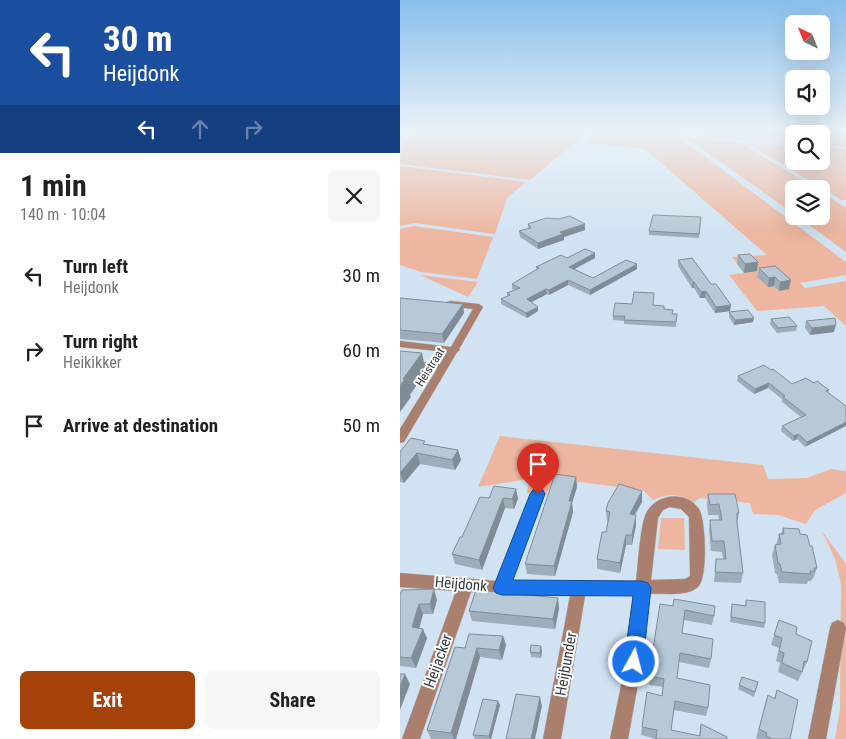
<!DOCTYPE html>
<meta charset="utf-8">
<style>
body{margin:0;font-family:"Roboto Condensed",sans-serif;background:#f6f6f6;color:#202124;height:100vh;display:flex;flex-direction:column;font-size:19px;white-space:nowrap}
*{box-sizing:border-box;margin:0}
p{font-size:16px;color:#757577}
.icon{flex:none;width:28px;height:28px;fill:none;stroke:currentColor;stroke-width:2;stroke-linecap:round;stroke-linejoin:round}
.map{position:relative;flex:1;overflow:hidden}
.side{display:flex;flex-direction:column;background:#fff;width:400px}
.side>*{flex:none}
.banner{background:#1a4fa0;color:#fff;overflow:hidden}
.needle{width:32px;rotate:317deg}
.tools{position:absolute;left:385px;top:15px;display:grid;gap:10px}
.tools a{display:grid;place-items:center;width:45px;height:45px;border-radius:8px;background:#fff;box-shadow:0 5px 20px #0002;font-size:25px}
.pin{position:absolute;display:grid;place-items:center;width:42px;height:42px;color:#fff;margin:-51px -21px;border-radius:50% 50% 50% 0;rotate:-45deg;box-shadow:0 0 5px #0007}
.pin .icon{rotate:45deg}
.me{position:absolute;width:55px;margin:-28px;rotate:7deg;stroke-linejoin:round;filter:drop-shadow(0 0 4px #0008)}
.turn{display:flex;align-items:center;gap:18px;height:105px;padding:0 20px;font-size:22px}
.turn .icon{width:65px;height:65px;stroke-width:2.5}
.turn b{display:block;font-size:35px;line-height:42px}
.lanes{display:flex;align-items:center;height:48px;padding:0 20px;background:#0003;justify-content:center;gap:25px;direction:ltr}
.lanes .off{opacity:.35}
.round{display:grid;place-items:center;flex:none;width:52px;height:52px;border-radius:8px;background:#f6f6f6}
.headline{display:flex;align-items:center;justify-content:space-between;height:85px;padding:0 20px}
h1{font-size:30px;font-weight:700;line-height:38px}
.primary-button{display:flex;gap:10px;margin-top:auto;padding:10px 20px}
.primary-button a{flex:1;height:58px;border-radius:8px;background:#a5420a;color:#fff;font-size:20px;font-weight:700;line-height:58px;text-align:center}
.primary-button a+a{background:#f6f6f6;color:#202124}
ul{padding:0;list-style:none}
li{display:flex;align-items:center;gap:15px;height:75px;padding:0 20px}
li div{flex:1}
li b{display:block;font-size:19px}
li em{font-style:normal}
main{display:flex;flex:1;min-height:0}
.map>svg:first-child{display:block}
</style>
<main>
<section class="side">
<div class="banner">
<div class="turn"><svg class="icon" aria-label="left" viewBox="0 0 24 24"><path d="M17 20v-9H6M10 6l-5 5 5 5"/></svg><div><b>30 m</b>Heijdonk</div></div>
<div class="lanes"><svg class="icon" aria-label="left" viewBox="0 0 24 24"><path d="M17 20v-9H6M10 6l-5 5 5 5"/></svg><svg class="icon off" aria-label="ahead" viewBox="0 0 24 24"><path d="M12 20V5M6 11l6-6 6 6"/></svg><svg class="icon off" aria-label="right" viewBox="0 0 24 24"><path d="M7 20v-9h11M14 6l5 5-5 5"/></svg></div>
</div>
<div class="headline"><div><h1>1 min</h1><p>140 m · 10:04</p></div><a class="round"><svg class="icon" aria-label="close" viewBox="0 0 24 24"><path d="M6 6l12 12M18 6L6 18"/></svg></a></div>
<ul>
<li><svg class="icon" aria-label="left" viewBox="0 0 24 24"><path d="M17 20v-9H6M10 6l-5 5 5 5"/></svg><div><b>Turn left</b><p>Heijdonk</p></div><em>30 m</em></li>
<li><svg class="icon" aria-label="right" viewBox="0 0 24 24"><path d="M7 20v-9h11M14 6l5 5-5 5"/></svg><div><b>Turn right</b><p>Heikikker</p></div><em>60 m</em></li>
<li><svg class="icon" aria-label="arrive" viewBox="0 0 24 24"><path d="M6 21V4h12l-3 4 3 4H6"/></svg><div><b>Arrive at destination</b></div><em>50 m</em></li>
</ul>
<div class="primary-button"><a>Exit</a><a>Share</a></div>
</section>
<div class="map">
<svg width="446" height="739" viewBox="0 0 446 739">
<rect width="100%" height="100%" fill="#d1e3f2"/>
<g fill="#edb6a0">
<path d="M28,130H189L130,180L0,164C0,140 8,138 28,130Z"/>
<path d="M199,130H269L446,262V275L400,283L405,288L446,281V326L424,306L357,311L329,275L344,273L332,257L367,255L245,149L185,143Z"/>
<path d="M312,130H376V143L310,138Z"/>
<path d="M379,130H446V147L421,146V134H394V144L380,143Z"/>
<path d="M285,137L341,143L416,189H394V214Z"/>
<path d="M348,144L394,146V161H421V147L446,149V200H442Z"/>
<path d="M0,166L126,182L107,198L95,234L15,223L0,226Z"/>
<path d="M421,192L446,208V252L397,216H421Z"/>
<path d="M14,226L93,237L77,279L21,272L0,265V229Z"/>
<path d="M20,275L78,282L68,297Z"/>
<path d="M100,436L363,465L368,479L407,478L431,469L446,471V493L415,510L406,524L378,515L353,514L350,503L300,498L293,503C278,493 269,493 253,500L243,490L155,479L146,495L127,493L129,479L78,487Z"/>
<path d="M261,518H284L285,550L258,549Z"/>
<path d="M422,531L446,564V739H435L440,708L441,583L435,559Z"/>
</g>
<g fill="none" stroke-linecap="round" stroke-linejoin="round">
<defs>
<g id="minor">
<path d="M50,301L79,304L83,307L59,349L60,350L57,352L4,442L0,443V429L37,369L0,366V360L40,364L47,352L0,347V341L51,347L73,309L47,306V302Z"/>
<path d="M138,489L143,490L144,494L112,581H236C238,564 240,530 245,516C253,494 285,489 299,509C306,520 308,578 298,587C287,597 263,593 250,594L242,662L228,739H210L226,662L234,594L185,596L161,739H143L170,596L102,595L71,592L20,739H2L56,591L0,587V573L97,581L132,494L133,490ZM270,507L281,509L289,517L290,576L285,579L251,580L258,518L263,510Z"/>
<path d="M438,620L444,623L446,628L426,739H408L430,628L432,623Z"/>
</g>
</defs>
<use href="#minor" stroke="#b2c1cf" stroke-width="1"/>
<use href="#minor" fill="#ab7f6d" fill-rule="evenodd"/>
</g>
<g fill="#9dadb9">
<path d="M301,217L299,238L249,235V231Z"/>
<path d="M128,224H185V230L164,237V240L138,249L120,237L119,231L128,228Z"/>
<path d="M195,253V258L174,269L193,278L237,269L190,295L168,285L149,295L147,294L131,302L138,311L127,318L101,304V299L107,296V293L115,290L112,289V284L137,270L136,267L167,258Z"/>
<path d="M338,255L358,262L357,271L344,273L337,264Z"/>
<path d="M278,260L330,311L315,313L305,298H300L294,288H292L278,266Z"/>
<path d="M375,266L389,289L379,291L374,286L368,287L357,277L359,268Z"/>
<path d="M0,298L64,313L44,343L0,339Z"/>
<path d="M253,305L264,309L272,314H277L276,327L224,324V321L213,320V316Z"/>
<path d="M329,312L353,322L334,325L329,317Z"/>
<path d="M371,319L397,326L396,331L377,333L370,324Z"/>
<path d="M406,321L434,332L410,335L405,328Z"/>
<path d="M371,370L392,384L414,383L429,390L405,447L397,439L393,441L381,431L382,426L401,417L382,402V399L368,388L354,394L337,381L338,376Z"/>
<path d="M26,444L58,450L61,460L55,470L20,464L4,483L0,482V452Z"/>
<path d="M176,477L177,487L172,503L173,512L155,576L127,574L125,564Z"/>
<path d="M116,489L118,499L114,509L105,508L82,570L55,564L52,554L62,537L89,498Z"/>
<path d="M242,491V502L235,515L236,525L232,545H226L220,573L197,569V559L206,532L208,522L207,521L206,511Z"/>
<path d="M308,494L339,513L337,523L343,573L341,583L314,582L316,559H323L322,552L311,551L309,530L310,520H319L318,515H308L307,505Z"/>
<path d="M383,528L400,534L410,546L417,568L413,579H412L411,581H408L407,584L379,583L377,574L375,573L372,555L375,545H376L379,534H381Z"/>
<path d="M0,594L37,600L33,614H23L19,628L27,638L16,668L0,666Z"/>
<path d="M346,600L365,623L364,628L330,622L332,604L345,606Z"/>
<path d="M260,604L314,616L312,625L284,620L282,633L311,659L309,668L279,662L277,678L308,708L306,716L274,710L271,730L299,736L301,724L327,737L256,739L241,735L242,727L262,696L263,687L249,685V676Z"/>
<path d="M159,608L155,629L72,621L69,611Z"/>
<path d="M379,620L396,634L407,662L398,681L378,672L380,663L376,661L379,648L371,645Z"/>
<path d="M103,636L106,645L102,660L80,657L56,739H31L27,730L65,648Z"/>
<path d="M142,651L141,658L131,657L130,652Z"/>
<path d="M342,677L358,682L354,697L338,689Z"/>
<path d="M377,690L390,739H358L356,738L365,705L368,695L374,698Z"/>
<path d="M100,705L91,739H75L73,735Z"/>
</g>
<g fill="#808d96">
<path d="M185,224V230L164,237V240L138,249V243L160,232Z"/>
<path d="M195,253V258L169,272V267Z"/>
<path d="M358,262L357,271L344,273L345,264Z"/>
<path d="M237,264V269L190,295V290Z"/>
<path d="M375,277L374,286L368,287L369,278Z"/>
<path d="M168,280V285L149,295V290Z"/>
<path d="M391,280L389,289L379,291L380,282Z"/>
<path d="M293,282H294V288H292Z"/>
<path d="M146,289L147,294L128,304L127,299Z"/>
<path d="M306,291L305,298H300L301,292Z"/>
<path d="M63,304L64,313L44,343L42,334Z"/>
<path d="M331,305L330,311L315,313L316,307Z"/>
<path d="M138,307V311L127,318L126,313Z"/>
<path d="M354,318L353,322L334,325L335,320Z"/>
<path d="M436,325L434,332L410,335L412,328Z"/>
<path d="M22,353L26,371L10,395L11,397L0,412V386L3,379Z"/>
<path d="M369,383L368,388L354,394L355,389Z"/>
<path d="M446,422V426L405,447L407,442Z"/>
<path d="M398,434L397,439L393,441L394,436Z"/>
<path d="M58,450L61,460L55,470L52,460Z"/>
<path d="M17,453L20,464L4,483L0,473Z"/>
<path d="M176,477L177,487L172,503L173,512L155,576L154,566L169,501Z"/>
<path d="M116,489L118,499L114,509L112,499Z"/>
<path d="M242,491V502L229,524L230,514Z"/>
<path d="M103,498L105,508L82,570L79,560Z"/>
<path d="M236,515V525L232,545V535Z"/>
<path d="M226,535V545L220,573V563Z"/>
<path d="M34,589L37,600L33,614L30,604Z"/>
<path d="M158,598L159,608L155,629L153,619Z"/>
<path d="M19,604L23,614L17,637L12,627Z"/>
<path d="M23,629L27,638L16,668L11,658Z"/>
<path d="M103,636L106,645L102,660L99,650Z"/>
<path d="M141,646L142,651L141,658L140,653Z"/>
<path d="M77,648L80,657L56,739H54L51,733Z"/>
<path d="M5,674L10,684L0,710V687Z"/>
<path d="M140,697L142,706L135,739H131Z"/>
<path d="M98,701L100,705L91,739H90L89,736Z"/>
</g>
<g fill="#b7c9d7" stroke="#808d96">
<path d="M253,215L301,217L299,234L249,231Z"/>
<path d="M170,216L185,224L160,232L163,234L138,243L119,231L131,228L128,224L146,218L158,219Z"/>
<path d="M185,249L195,253L169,267L193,278L226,260L237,264L190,290L168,280L149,290L146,289L127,299L138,307L126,313L101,299L110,295L107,293L120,288L112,284L139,268L136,267L161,255L167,258Z"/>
<path d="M350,254L358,262L345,264L338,255Z"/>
<path d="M292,258L311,284H316L331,305L316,307L306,291L301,292L294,282H293L278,260Z"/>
<path d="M375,266L391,280L380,282L375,277L369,278L359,268Z"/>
<path d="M234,292L254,293L253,305L264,306V309L273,310L272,314H277L276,322L224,320L225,316H213L215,303L232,304Z"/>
<path d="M0,298L63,304L42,334L0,330Z"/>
<path d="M348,310L354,318L335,320L329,312Z"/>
<path d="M389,317L397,326L378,328L371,319Z"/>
<path d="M435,318L436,325L412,328L406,321Z"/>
<path d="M0,351L22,353L3,379H5L0,386Z"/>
<path d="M364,365L371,370L373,369L392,384L406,378L414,383L417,381L429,390L426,391L446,406V422L407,442L398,434L394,436L382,426L406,415L383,397L385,396L369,383L355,389L338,376Z"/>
<path d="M11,438L25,441L23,444L58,450L52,460L17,453L0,473V452Z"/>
<path d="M155,474L176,477L169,501H172L154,566L125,564Z"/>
<path d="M219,484L242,491L230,514L236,515L232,535H226L220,563L197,559L202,532H206L210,512L206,511L208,503Z"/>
<path d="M94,486L116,489L112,499L103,498L79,560L52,554L60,537H62L80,497L89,498Z"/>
<path d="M308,494H335L339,513H337V522L343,573L315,572L316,559H326L324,541H312L310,520H322L319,504L310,505Z"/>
<path d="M383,528L399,529L400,534L407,535L410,546H412L417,568H414L415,571H410L411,574L382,572L380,564L378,563L375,545L381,544L379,534H384Z"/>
<path d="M34,589L30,604H19L12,627L23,629L11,658L0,657V594L2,590Z"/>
<path d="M76,590L158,598L153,619L69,611Z"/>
<path d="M274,599L315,606L314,616L285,610L282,633L313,639L311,659L280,653L277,678L310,685L308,708L275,701L271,730L300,736L301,724L327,737V739H256L257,730L242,727L247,692L262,696L264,679L249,676L260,604L273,606Z"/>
<path d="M346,600L365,602V623L331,617L332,604L346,606Z"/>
<path d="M379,620L397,627L396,634L412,641L407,662L404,661L402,672L382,663L384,653L379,651L382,638L374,635Z"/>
<path d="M69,634L103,636L99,650L77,648L51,733L27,730L55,647L65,648Z"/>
<path d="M131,645L141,646L140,653L130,652Z"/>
<path d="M0,674H5L0,687Z"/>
<path d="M342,677L358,682L355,692L339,685Z"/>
<path d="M377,690L398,700L390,739H372L366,736L367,733L359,729L368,695L375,699Z"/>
<path d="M116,694L140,697L131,739H106Z"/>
<path d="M83,699L98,701L89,736L73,735Z"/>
</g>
<linearGradient id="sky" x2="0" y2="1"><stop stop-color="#89beec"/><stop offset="0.56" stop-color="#eaf2f9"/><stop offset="1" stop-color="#eaf2f9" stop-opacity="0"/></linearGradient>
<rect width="446" height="234" fill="url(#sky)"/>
<path fill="#1a73e8" stroke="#114b97" d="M138,488L143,490L145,494L113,580L242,581L248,583L251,588L243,662L240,668L234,671L227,668L224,662L233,596L102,595L96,593L93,588L130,494L133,490Z"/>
<g text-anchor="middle" stroke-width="4" stroke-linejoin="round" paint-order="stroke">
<g font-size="12" fill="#343b41" stroke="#fff">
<text transform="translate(30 367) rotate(-58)" y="4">Heistraat</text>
</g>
<g font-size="15" fill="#343b41" stroke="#fff">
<text transform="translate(61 584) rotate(5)" y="5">Heijdonk</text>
<text transform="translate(38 661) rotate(-70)" y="5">Heijacker</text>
<text transform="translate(166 664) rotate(-80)" y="5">Heijbunder</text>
</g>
</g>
</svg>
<div class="tools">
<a><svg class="needle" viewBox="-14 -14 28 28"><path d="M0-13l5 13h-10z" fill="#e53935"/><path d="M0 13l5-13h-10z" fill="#757577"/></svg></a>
<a><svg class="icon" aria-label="sound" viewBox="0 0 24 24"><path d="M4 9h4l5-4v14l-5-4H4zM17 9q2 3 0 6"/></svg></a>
<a><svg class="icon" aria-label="search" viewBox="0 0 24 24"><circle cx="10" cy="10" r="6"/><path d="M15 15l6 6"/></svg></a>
<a><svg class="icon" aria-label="layers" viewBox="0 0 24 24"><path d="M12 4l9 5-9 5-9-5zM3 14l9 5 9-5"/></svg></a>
</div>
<div class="pin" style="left:138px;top:494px;background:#d93025"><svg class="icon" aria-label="arrive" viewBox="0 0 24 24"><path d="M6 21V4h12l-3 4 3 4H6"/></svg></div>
<svg class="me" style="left:234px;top:662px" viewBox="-20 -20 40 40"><circle r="17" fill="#1a73e8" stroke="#fff" stroke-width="3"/><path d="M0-11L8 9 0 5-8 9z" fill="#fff"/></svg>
</div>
</main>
